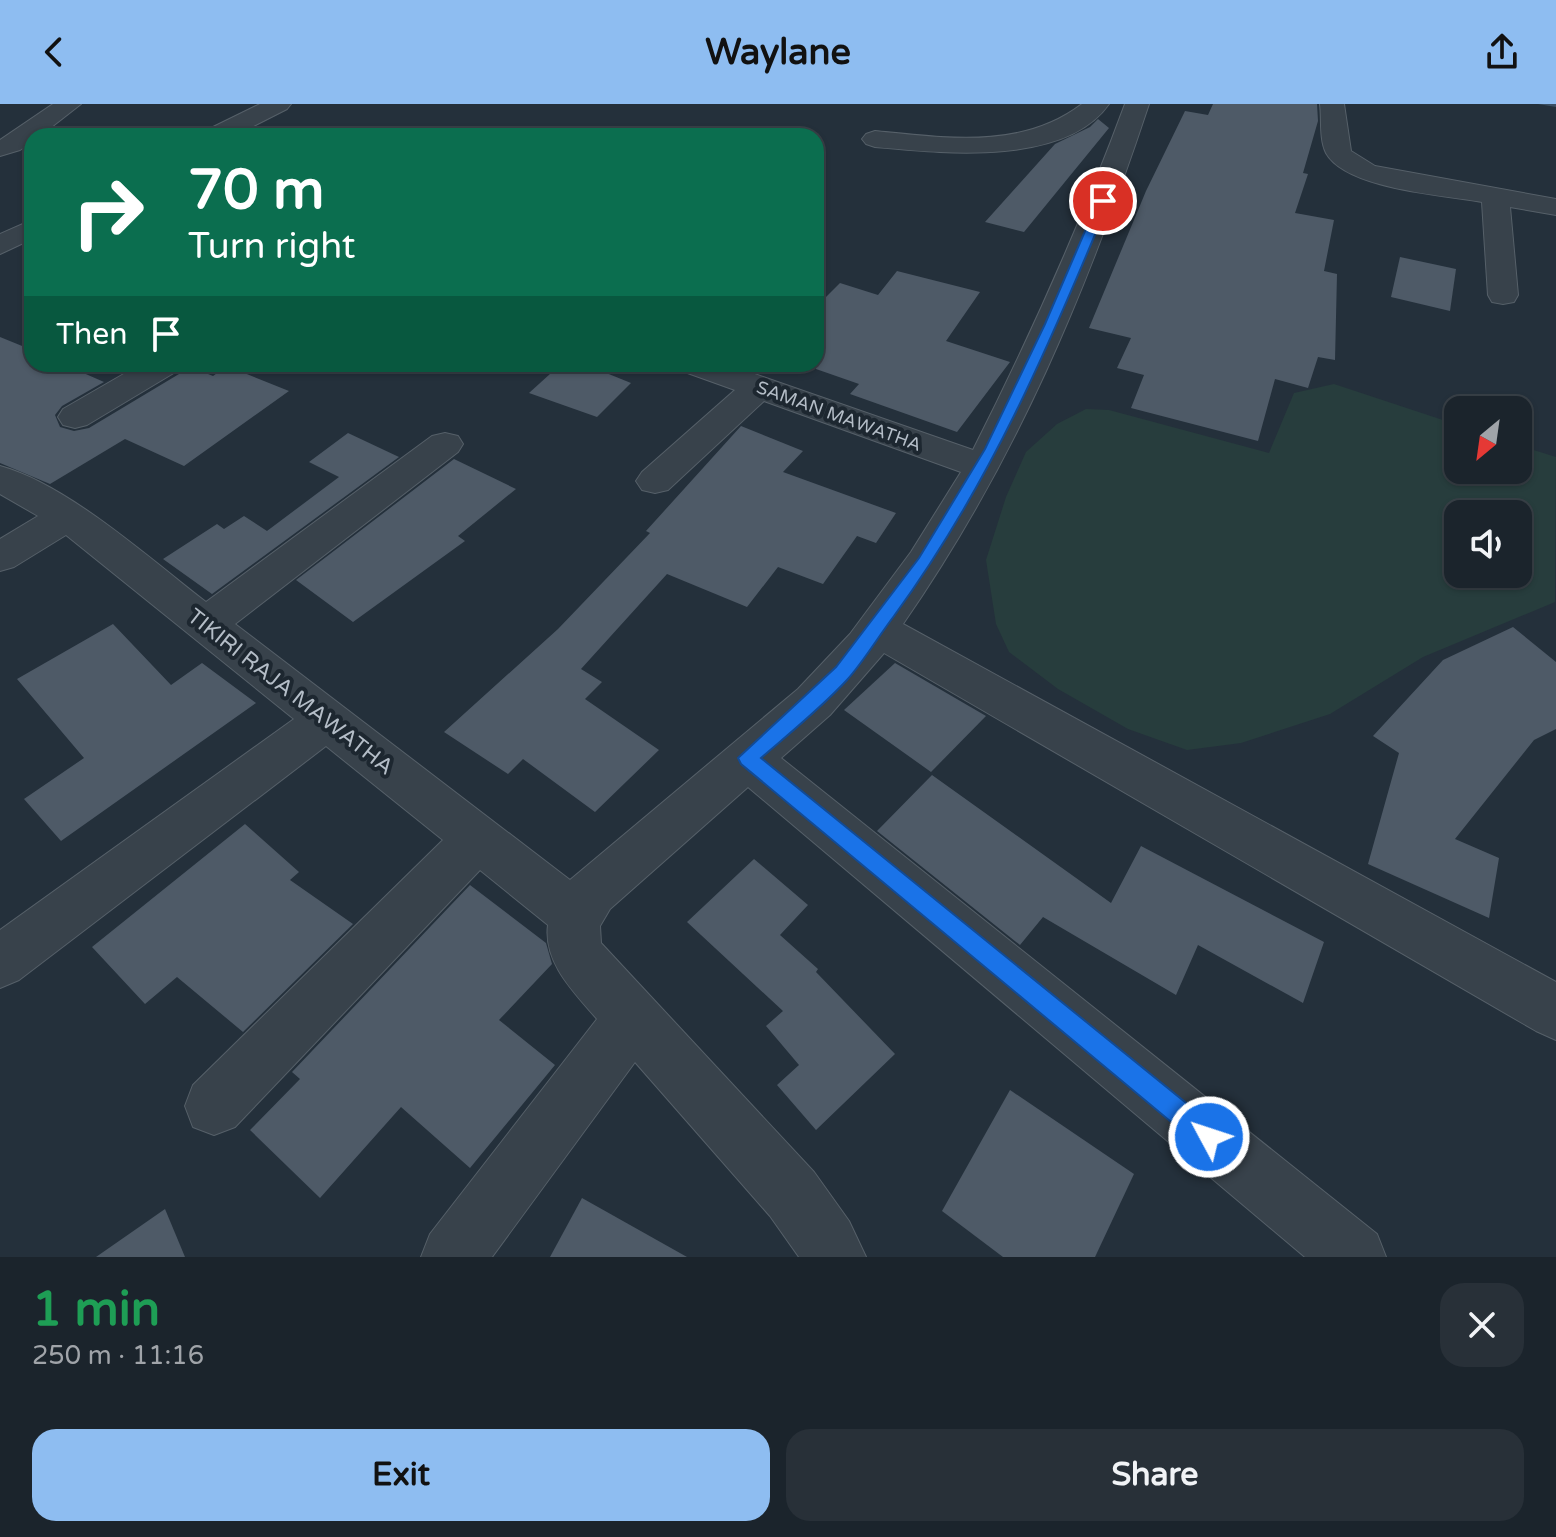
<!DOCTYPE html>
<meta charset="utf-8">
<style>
body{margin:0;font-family:"Varela Round",sans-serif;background:#283038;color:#f1f3f6;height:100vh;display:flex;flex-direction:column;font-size:30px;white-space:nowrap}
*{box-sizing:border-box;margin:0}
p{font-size:26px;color:#a0a4a9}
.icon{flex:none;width:44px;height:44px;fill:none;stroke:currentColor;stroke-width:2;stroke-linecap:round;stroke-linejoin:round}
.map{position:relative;height:1153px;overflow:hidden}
.sheet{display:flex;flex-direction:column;background:#1b242c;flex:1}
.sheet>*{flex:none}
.guide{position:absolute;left:24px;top:24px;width:800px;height:244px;border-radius:24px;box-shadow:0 2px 6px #0004,0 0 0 2px #394148;background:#0b6e4f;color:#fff;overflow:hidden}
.needle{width:52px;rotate:209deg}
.tools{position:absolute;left:1444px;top:292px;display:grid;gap:16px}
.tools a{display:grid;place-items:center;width:88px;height:88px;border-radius:16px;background:#1b242c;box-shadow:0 2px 6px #0004,0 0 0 2px #394148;font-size:40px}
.pin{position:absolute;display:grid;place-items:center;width:68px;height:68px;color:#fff;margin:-34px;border:4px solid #fff;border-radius:50%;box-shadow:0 2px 8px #0007}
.me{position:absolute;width:88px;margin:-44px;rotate:310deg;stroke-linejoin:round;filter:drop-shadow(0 0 6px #0008)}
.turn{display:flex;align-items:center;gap:28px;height:168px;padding:0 32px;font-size:36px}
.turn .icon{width:104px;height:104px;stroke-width:2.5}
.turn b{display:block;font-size:56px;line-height:68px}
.then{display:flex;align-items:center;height:76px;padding:0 32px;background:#0003;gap:16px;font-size:30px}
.round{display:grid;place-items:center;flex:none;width:84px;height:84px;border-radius:24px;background:#283038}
.summary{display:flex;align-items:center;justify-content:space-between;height:136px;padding:0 32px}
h1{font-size:48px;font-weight:700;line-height:60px;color:#1e9e55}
.action{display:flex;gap:16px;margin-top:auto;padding:16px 32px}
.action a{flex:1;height:92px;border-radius:24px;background:#8ebdf1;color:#111;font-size:32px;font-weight:700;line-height:92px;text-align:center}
.action a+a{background:#283038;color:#f1f3f6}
header{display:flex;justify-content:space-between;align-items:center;height:104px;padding:0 32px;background:#8ebdf1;color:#111;font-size:36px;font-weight:700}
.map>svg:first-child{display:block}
</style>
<header><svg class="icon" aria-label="back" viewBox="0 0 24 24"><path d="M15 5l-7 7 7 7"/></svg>Waylane<svg class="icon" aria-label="share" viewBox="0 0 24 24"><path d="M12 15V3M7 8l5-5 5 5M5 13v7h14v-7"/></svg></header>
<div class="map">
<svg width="1556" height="1153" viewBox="0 0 1556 1153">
<rect width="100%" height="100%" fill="#24303b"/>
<path fill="#273d3d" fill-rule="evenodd" d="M1334,280L1458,321V366H1518V341L1556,353L1555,498L1423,553L1330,610L1241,639L1187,646L1128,625L1058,585L1009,548L996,520L986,456L1006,393L1026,348L1057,320L1086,305L1109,306L1269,349L1294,289ZM1458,410H1518V470H1458Z"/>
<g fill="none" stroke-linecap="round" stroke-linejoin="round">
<path fill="#3b4f63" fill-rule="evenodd" d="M1538,0H1556V3Z"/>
</g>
<g fill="#4e5a67">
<path d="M1213,0H1317L1318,17L1303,69L1308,70L1295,109L1334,116L1324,167L1337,170L1335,256L1318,253L1308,284L1275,275L1258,337L1131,304L1144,271L1117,264L1131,234L1089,224L1146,87L1185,7L1208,11Z"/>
<path d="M1098,15L1109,24L1024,128L985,118L1055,40L1090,23Z"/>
<path d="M1400,153L1456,165L1450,207L1391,193Z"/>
<path d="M897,167L980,188L946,237L1010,258L957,328L850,290L859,280L816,265V203L840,179L878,191Z"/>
<path d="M0,233L32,246V260H63L104,278L62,302L55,311L60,323L74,327L89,324L179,270L186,261L213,272L227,262L289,287L184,362L125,335L50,380L0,359Z"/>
<path d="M561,260H584L631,279L597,313L529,289Z"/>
<path d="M741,322L803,347L783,368L896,409L876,439L857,432L823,480L778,463L747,503L667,470L581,565L602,578L585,595L659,646L595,708L523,655L508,670L444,628L558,525L650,429L646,427Z"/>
<path d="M348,329L399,353L212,490L163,455L217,420L224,425L244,412L267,427L339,373L309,358Z"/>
<path d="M454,355L516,385L458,432L465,437L353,518L296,476Z"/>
<path d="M113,520L171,581L202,559L256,599L61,737L24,695L84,654L17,575Z"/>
<path d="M1513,523L1556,558V625L1534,636L1455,735L1499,754L1489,814L1368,760L1399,649L1373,632L1443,556Z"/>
<path d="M895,559L986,612L931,668L844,606Z"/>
<path d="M932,671L1111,799L1141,742L1324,838L1303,899L1198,841L1176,891L1043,813L1020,841L877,727Z"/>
<path d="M245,720L299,768L290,776L353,820L243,928L177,873L145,900L92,843Z"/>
<path d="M754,755L808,801L780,831L818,865L816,868L895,950L816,1026L777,981L799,961L766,922L783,907L687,818Z"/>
<path d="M470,781L546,839L552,860L499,916L555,961L470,1064L401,1003L320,1094L250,1026L300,975L292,968Z"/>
<path d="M1010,986L1134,1070L1095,1153H1003L942,1107Z"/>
<path d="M582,1094L687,1153H550Z"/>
<path d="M165,1105L185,1153H96Z"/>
</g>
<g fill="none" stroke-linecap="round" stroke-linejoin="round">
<defs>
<g id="minor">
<path d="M53,0H81L40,32H32V38L20,46L0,52V36Z"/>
<path d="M260,0H291L287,5L234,32H201L205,27Z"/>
<path d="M1082,0H1109C1065,63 940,49 875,43L866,40L862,35L866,30L875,27C946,34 1022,46 1082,0Z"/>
<path d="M1125,0H1149C1087,187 1016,357 903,520L1556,878V936L1536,927L884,549L830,611L781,654L1377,1130L1386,1153H1305L748,683L610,805L600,822L601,839L814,1068L849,1117L866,1153H799L770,1112L635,958L492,1153H421L430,1130L597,915C575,889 543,859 548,821L480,766L235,1023L214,1031L193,1023L185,1002L193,981L443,736L326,642L19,876L0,884V826L294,615L66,431L14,463L0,467V435L38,412L0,390V362C67,380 150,455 206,498L432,332L445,329L458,332L463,340L458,348L235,520L570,776L798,585L850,530L911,448L961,368L764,297L668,386L655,389L642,386L636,377L642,368L735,286L682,267L677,260H726L973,346C1030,233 1081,119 1125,0Z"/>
<path d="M1320,0H1344L1351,47L1375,62L1556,95V111L1510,103L1518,191L1514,198L1503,200L1492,198L1488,191L1482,98C1443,91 1346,85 1326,49C1319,35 1322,15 1320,0Z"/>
<path d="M32,116V135L0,150V130Z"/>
<path d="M141,260H182L177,267L87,321L75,324L63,321L58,313L63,305Z"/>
</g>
</defs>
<use href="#minor" stroke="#566069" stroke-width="2"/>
<use href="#minor" fill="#38424b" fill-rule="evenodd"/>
</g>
<path fill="#1a73e8" stroke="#114b97" stroke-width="2" d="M1103,93L1109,97C1048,245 989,382 894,512C878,533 864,557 847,576C821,604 790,629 761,654L1217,1024L1221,1033L1217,1042L1209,1046L1200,1042L741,660L738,654L836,563L919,454L985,345L1045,220L1098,97Z"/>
<g text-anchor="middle" stroke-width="8" stroke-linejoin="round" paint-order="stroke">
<g font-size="18" fill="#b4bdc7" stroke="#1d2730">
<text transform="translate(839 312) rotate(20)" y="6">SAMAN MAWATHA</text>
</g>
<g font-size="22" fill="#b4bdc7" stroke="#1d2730">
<text transform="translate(291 587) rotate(38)" y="8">TIKIRI RAJA MAWATHA</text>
</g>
</g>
</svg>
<div class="tools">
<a><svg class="needle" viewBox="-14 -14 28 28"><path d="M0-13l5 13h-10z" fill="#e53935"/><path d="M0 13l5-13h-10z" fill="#a0a4a9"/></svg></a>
<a><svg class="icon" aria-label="sound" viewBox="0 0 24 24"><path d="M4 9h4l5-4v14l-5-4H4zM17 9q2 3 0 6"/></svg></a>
</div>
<div class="pin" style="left:1103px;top:97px;background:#d93025"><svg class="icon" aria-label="arrive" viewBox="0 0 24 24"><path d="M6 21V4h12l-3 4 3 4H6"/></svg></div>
<svg class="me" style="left:1209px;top:1033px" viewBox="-20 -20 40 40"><circle r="17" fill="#1a73e8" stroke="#fff" stroke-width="3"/><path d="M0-11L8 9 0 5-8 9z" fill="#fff"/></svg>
<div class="guide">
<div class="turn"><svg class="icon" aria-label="right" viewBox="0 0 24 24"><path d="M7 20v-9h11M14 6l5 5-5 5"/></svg><div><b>70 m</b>Turn right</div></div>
<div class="then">Then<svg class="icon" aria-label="arrive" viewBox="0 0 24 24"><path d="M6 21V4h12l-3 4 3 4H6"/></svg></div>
</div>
</div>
<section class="sheet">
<div class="summary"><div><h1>1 min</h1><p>250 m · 11:16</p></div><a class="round"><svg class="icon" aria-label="close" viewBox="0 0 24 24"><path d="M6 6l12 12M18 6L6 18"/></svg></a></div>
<div class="action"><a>Exit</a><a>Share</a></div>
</section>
